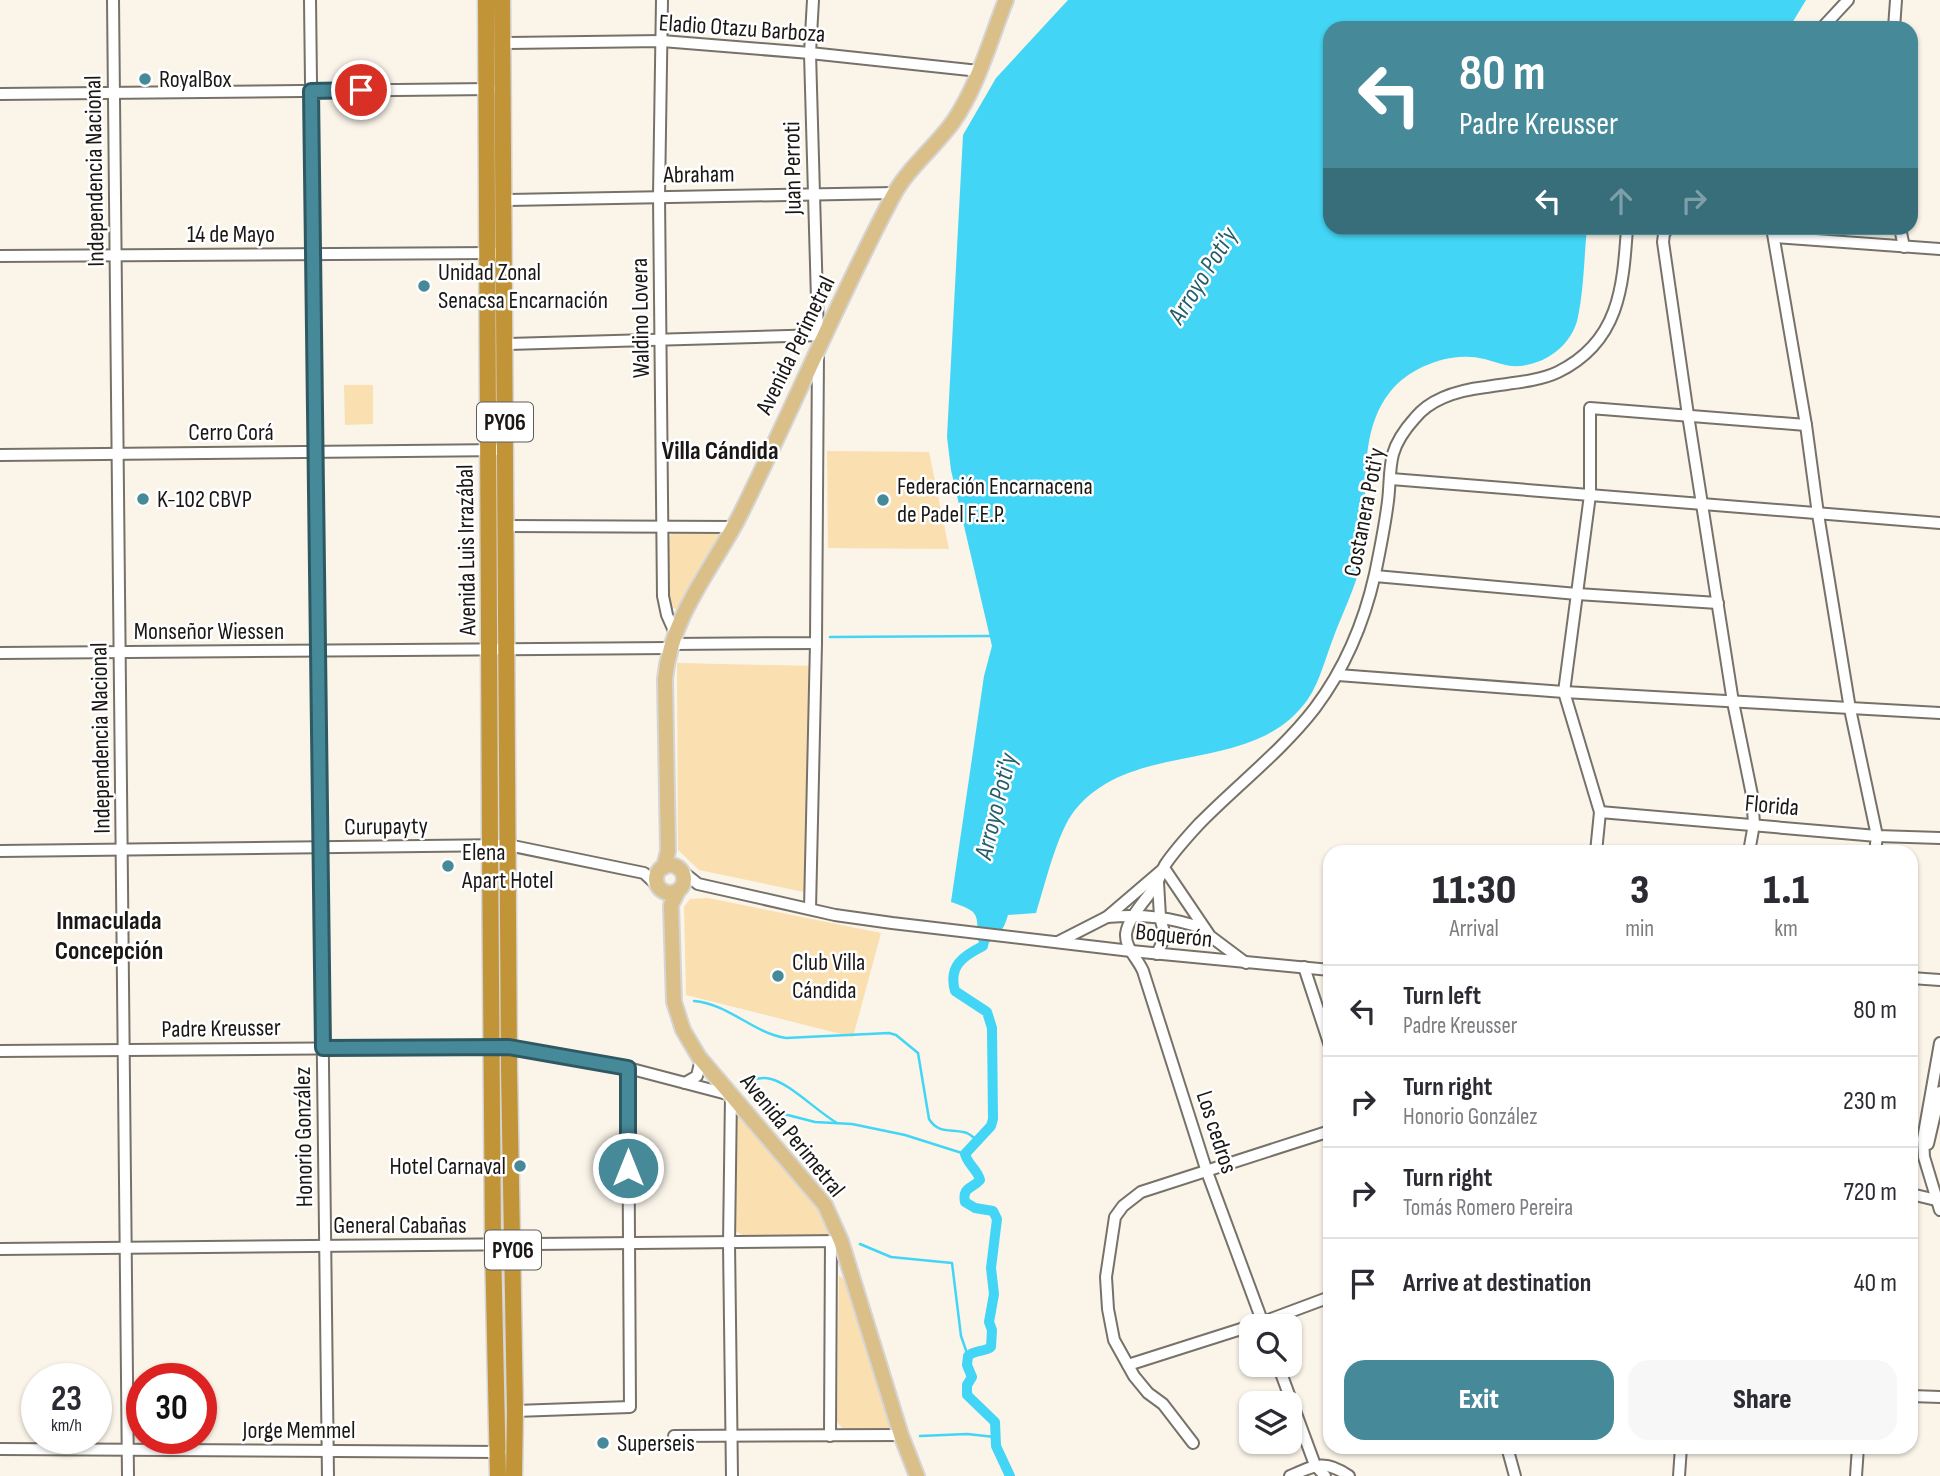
<!DOCTYPE html>
<meta charset="utf-8">
<style>
body{margin:0;font-family:"Sofia Sans Condensed",sans-serif;background:#f7f7f7;color:#2b2b33;height:100vh;display:flex;flex-direction:column;font-size:26px;white-space:nowrap}
*{box-sizing:border-box;margin:0}
p{font-size:23px;color:#7c7c81}
.icon{flex:none;width:38px;height:38px;fill:none;stroke:currentColor;stroke-width:2;stroke-linecap:round;stroke-linejoin:round}
.map{position:relative;flex:1;overflow:hidden}
.details{position:absolute;left:1323px;top:845px;width:595px;height:609px;display:flex;flex-direction:column;background:#fff;border-radius:21px;box-shadow:0 2px 5px #0004}
.details>*{flex:none}
.guide{position:absolute;left:1323px;top:21px;width:595px;height:214px;border-radius:21px;box-shadow:0 2px 5px #0004;background:#468999;color:#fff;overflow:hidden}
.controls{position:absolute;left:1239px;top:1314px;display:grid;gap:14px}
.controls a{display:grid;place-items:center;width:63px;height:63px;border-radius:14px;background:#fff;box-shadow:0 2px 5px #0004;font-size:35px}
.speed{position:absolute;left:21px;top:1363px;display:flex;gap:14px;font-size:35px;font-weight:700;text-align:center}
.speed>*{display:grid;place-content:center;width:91px;height:91px;border-radius:50%;background:#fff;box-shadow:0 2px 5px #0004;line-height:1}
.speed small{font-size:18px;font-weight:400}
.speed .limit{border:10px solid #d22;background:#fff;color:#111}
.pin{position:absolute;display:grid;place-items:center;width:60px;height:60px;color:#fff;margin:-30px;border:4px solid #fff;border-radius:50%;box-shadow:0 2px 7px #0007}
.me{position:absolute;width:77px;margin:-38px;rotate:0deg;stroke-linejoin:round;filter:drop-shadow(0 0 5px #0008)}
.turn{display:flex;align-items:center;gap:24px;height:147px;padding:0 21px;font-size:32px}
.turn .icon{width:91px;height:91px;stroke-width:2.5}
.turn b{display:block;font-size:49px;line-height:60px}
.lanes{display:flex;align-items:center;height:66px;padding:0 21px;background:#0003;justify-content:center;gap:35px;direction:ltr}
.lanes .off{opacity:.35}
.eta{display:flex;justify-content:space-evenly;align-items:center;height:119px;text-align:center}
.eta b{font-size:42px;font-weight:800;line-height:49px}
.primary-button{display:flex;gap:14px;margin-top:auto;padding:14px 21px}
.primary-button a{flex:1;height:80px;border-radius:21px;background:#468999;color:#fff;font-size:28px;font-weight:800;line-height:80px;text-align:center}
.primary-button a+a{background:#f7f7f7;color:#2b2b33}
ul{padding:0;list-style:none}
li{display:flex;align-items:center;gap:21px;height:91px;padding:0 21px;border-top:2px solid #e1e1e2}
li div{flex:1}
li b{display:block;font-size:26px}
li em{font-style:normal}
.map>svg:first-child{display:block}
</style>
<div class="map">
<svg width="1940" height="1476" viewBox="0 0 1940 1476">
<rect width="100%" height="100%" fill="#faf4e9"/>
<g fill="#fadfb0">
<path d="M344,385H373V424L345,425Z"/>
<path d="M827,451L929,452L949,549L828,548Z"/>
<path d="M674,530L718,531L722,535L689,587L681,604L676,609L670,607L668,603L669,538Z"/>
<path d="M677,663L815,666L809,893L699,870L678,850Z"/>
<path d="M708,898L881,933L853,1037L686,995L684,907L690,899Z"/>
<path d="M737,1113L817,1201L831,1232L828,1235H742L736,1231Z"/>
<path d="M839,1276L845,1279L891,1430H844L837,1422Z"/>
</g>
<path fill="#43d5f5" d="M1068,0H1806L1789,28H1330V228H1587C1584,257 1584,288 1578,317C1572,347 1541,368 1511,366C1497,364 1484,357 1470,357C1442,355 1407,370 1390,392C1357,433 1368,496 1364,546C1361,576 1345,607 1334,636C1326,656 1320,681 1308,699C1253,778 1134,737 1075,810C1057,832 1045,885 1036,913L1008,915C1004,930 997,939 983,946L977,939C979,911 976,911 951,902L984,676L992,646L951,470L947,437L963,135L996,78Z"/>
<g fill="none" stroke-linecap="round" stroke-linejoin="round">
<g stroke="#43d5f5" stroke-width="2.5">
<path d="M830,637L990,636"/>
<path d="M694,1001C729,1004 753,1033 786,1038L889,1033L896,1035L918,1053L929,1119C939,1135 952,1128 967,1133C971,1135 974,1138 977,1140"/>
<path d="M743,1083C752,1080 761,1076 771,1079C789,1083 818,1112 837,1123"/>
<path d="M776,1112L815,1122L852,1124L905,1135L965,1154"/>
<path d="M860,1244L891,1257L952,1263L961,1336L968,1356"/>
<path d="M920,1436L967,1434L995,1437"/>
</g>
<path stroke="#43d5f5" stroke-width="10" d="M985,936L983,946C963,956 948,966 955,991L987,1012L992,1028L993,1119L991,1126L965,1154C968,1165 978,1170 980,1180C972,1189 962,1187 965,1202L975,1208L993,1211L997,1219L991,1268L994,1294L989,1322L992,1330L991,1347C984,1352 975,1350 968,1356L967,1365L972,1377L967,1385V1395L995,1422L996,1446L1010,1476"/>
<defs>
<g id="minor">
<path d="M113,0L128,1476"/>
<path d="M310,0L328,1476"/>
<path d="M662,0L659,196L663,596L667,615L675,633"/>
<path d="M813,0L810,53L818,335"/>
<path d="M1822,28L1848,0"/>
<path d="M1894,28L1896,0"/>
<path d="M502,43L662,41L810,53L979,71"/>
<path d="M0,94L491,89"/>
<path d="M503,200L895,193"/>
<path d="M1668,228L1664,234L1663,242L1688,415L1733,702L1752,795L1754,824L1749,852"/>
<path d="M1772,228L1806,425L1818,514L1850,709L1877,836L1875,852"/>
<path d="M1900,228L1904,247"/>
<path d="M1774,237L1940,249"/>
<path d="M0,256L494,253"/>
<path d="M504,344L823,335"/>
<path d="M0,455L505,450"/>
<path d="M1391,479L1940,523"/>
<path d="M506,526L733,527"/>
<path d="M1375,576L1577,594L1718,603"/>
<path d="M671,644L816,643L818,353"/>
<path d="M0,653L670,648"/>
<path d="M1338,675L1564,692L1940,713"/>
<path d="M1600,812L1877,836L1940,838"/>
<path d="M0,851L508,845L644,873L658,886"/>
<path d="M1596,852L1600,812L1564,692L1590,495V408L1806,425"/>
<path d="M1164,868L1210,936L1246,963"/>
<path d="M683,872L698,884L835,915L892,923L1131,951L1330,970"/>
<path d="M810,909L816,643"/>
<path d="M1107,917C1142,914 1171,917 1205,929"/>
<path d="M1058,942L1107,917L1162,870"/>
<path d="M1157,954L1165,936L1160,917L1158,882"/>
<path d="M1304,967L1330,1046"/>
<path d="M1911,978L1940,980"/>
<path d="M1940,1043L1923,1139L1924,1157L1940,1210"/>
<path d="M0,1051L509,1047L628,1068L731,1095L729,1243L732,1476"/>
<path d="M685,1083L697,1076L701,1059"/>
<path d="M1928,1144L1940,1092"/>
<path d="M1911,1194L1940,1201"/>
<path d="M0,1249L841,1241"/>
<path d="M1264,1326L1207,1172L1143,971C1138,959 1125,948 1126,934C1128,918 1145,901 1153,889C1159,881 1161,873 1165,865C1175,850 1187,837 1199,824C1237,785 1281,752 1315,708C1345,668 1364,623 1375,574C1380,550 1385,525 1388,501C1390,486 1389,469 1393,454C1397,440 1406,428 1415,418C1432,397 1460,390 1486,387C1509,383 1537,382 1558,372C1619,342 1623,288 1627,228"/>
<path d="M1128,1365L1263,1322L1330,1297"/>
<path d="M1278,1365L1315,1465L1325,1476"/>
<path d="M1911,1396L1940,1397"/>
<path d="M515,1411L630,1407L628,1068"/>
<path d="M674,1436L901,1435"/>
<path d="M830,1436L831,1241"/>
<path d="M1193,1443L1163,1404L1148,1393L1134,1376L1114,1340L1108,1309L1106,1277L1115,1217L1123,1206L1141,1192L1330,1131"/>
<path d="M1507,1447L1515,1476"/>
<path d="M0,1449L501,1452"/>
<path d="M1290,1476C1315,1465 1325,1459 1349,1476"/>
<path d="M1679,1476L1681,1447"/>
<path d="M1856,1476L1858,1447"/>
</g>
<g id="major">
<circle cx="670" cy="879" r="14"/>
<path d="M664,867L668,851L665,679C671,616 711,571 739,517C792,411 837,301 893,196C908,168 935,147 953,122C978,86 990,40 1006,0"/>
<path d="M678,891L671,905L674,1002L683,1030L699,1057L825,1205L841,1241L901,1435L917,1476"/>
</g>
<g id="highway">
<path d="M486,0L490,846L493,1246L498,1476"/>
<path d="M502,0L509,1069L515,1411L514,1476"/>
</g>
</defs>
<use href="#minor" stroke="#777269" stroke-width="14"/>
<use href="#major" stroke="#d6d5d5" stroke-width="18"/>
<use href="#highway" stroke="#d6d5d5" stroke-width="19"/>
<use href="#minor" stroke="#fff" stroke-width="10"/>
<use href="#major" stroke="#dabf88" stroke-width="14"/>
<use href="#highway" stroke="#c29438" stroke-width="16"/>
</g>
<g fill="none" stroke-linecap="round" stroke-linejoin="round">
<defs>
<path id="route" d="M361,90L311,91L323,1048L509,1047L628,1068V1168"/>
</defs>
<use href="#route" stroke="#2e5963" stroke-width="18"/>
<use href="#route" stroke="#468999" stroke-width="12"/>
</g>
<g fill="#468999" stroke="#fff" stroke-width="2.5">
<circle cx="145" cy="79" r="7"/>
<circle cx="424" cy="286" r="7"/>
<circle cx="143" cy="499" r="7"/>
<circle cx="883" cy="500" r="7"/>
<circle cx="448" cy="866" r="7"/>
<circle cx="778" cy="976" r="7"/>
<circle cx="520" cy="1166" r="7"/>
<circle cx="603" cy="1443" r="7"/>
</g>
<g text-anchor="middle" stroke-width="5" stroke-linejoin="round" paint-order="stroke">
<g fill="#fff" stroke="#5f5d5a" stroke-width="2">
<rect x="477" y="402.5" width="56" height="39" rx="5"/>
<rect x="485" y="1230.5" width="56" height="39" rx="5"/>
</g>
<g font-size="23" font-weight="bold" fill="#1a1714">
<text x="505" y="430">PY06</text>
<text x="513" y="1258">PY06</text>
</g>
<g font-size="24" fill="#1a1714" stroke="#fff">
<text transform="translate(742 28) rotate(4)" y="8">Eladio Otazu Barboza</text>
<text transform="translate(792 168) rotate(-91)" y="8">Juan Perroti</text>
<text transform="translate(94 171) rotate(-91)" y="8">Independencia Nacional</text>
<text transform="translate(699 174) rotate(-1)" y="8">Abraham</text>
<text x="231" y="242">14 de Mayo</text>
<text transform="translate(640 318) rotate(-91)" y="8">Waldino Lovera</text>
<text transform="translate(795 345) rotate(-64)" y="8">Avenida Perimetral</text>
<text x="231" y="440">Cerro Corá</text>
<text transform="translate(1364 512) rotate(-79)" y="8">Costanera Poti'y</text>
<text transform="translate(466 550) rotate(-91)" y="8">Avenida Luis Irrazábal</text>
<text x="209" y="639">Monseñor Wiessen</text>
<text transform="translate(100 738) rotate(-91)" y="8">Independencia Nacional</text>
<text transform="translate(1772 805) rotate(5)" y="8">Florida</text>
<text transform="translate(386 826) rotate(-1)" y="8">Curupayty</text>
<text transform="translate(1174 935) rotate(6)" y="8">Boquerón</text>
<text transform="translate(221 1028) rotate(-1)" y="8">Padre Kreusser</text>
<text transform="translate(1217 1132) rotate(72)" y="8">Los cedros</text>
<text transform="translate(793 1135) rotate(51)" y="8">Avenida Perimetral</text>
<text transform="translate(303 1137) rotate(-91)" y="8">Honorio González</text>
<text x="400" y="1233">General Cabañas</text>
<text x="299" y="1438">Jorge Memmel</text>
</g>
<g font-size="24" fill="#1a1714" stroke="#fff" text-anchor="start">
<text x="159" y="87">RoyalBox</text>
<text x="438" y="280">Unidad Zonal<tspan x="438" dy="28">Senacsa Encarnación</tspan></text>
<text x="897" y="494">Federación Encarnacena<tspan x="897" dy="28">de Padel F.E.P.</tspan></text>
<text x="157" y="507">K-102 CBVP</text>
<text x="462" y="860">Elena<tspan x="462" dy="28">Apart Hotel</tspan></text>
<text x="792" y="970">Club Villa<tspan x="792" dy="28">Cándida</tspan></text>
<text x="506" y="1174" text-anchor="end">Hotel Carnaval</text>
<text x="617" y="1451">Superseis</text>
</g>
<g font-size="26" font-style="italic" fill="#245e6b" stroke="#fff">
<text transform="translate(1202 275) rotate(-58)" y="9">Arroyo Poti'y</text>
<text transform="translate(995 806) rotate(-76)" y="9">Arroyo Poti'y</text>
</g>
<g font-size="26" font-weight="bold" fill="#1a1714" stroke="#fff">
<text x="720" y="459">Villa Cándida</text>
<text x="109" y="929">Inmaculada<tspan x="109" dy="30">Concepción</tspan></text>
</g>
</g>
</svg>
<div class="controls">
<a><svg class="icon" aria-label="search" viewBox="0 0 24 24"><circle cx="10" cy="10" r="6"/><path d="M15 15l6 6"/></svg></a>
<a><svg class="icon" aria-label="layers" viewBox="0 0 24 24"><path d="M12 4l9 5-9 5-9-5zM3 14l9 5 9-5"/></svg></a>
</div>
<div class="speed"><div>23<small>km/h</small></div><div class="limit">30</div></div>
<div class="pin" style="left:361px;top:90px;background:#d93025"><svg class="icon" aria-label="arrive" viewBox="0 0 24 24"><path d="M6 21V4h12l-3 4 3 4H6"/></svg></div>
<svg class="me" style="left:628px;top:1168px" viewBox="-20 -20 40 40"><circle r="17" fill="#468999" stroke="#fff" stroke-width="3"/><path d="M0-11L8 9 0 5-8 9z" fill="#fff"/></svg>
<div class="guide">
<div class="turn"><svg class="icon" aria-label="left" viewBox="0 0 24 24"><path d="M17 20v-9H6M10 6l-5 5 5 5"/></svg><div><b>80 m</b>Padre Kreusser</div></div>
<div class="lanes"><svg class="icon" aria-label="left" viewBox="0 0 24 24"><path d="M17 20v-9H6M10 6l-5 5 5 5"/></svg><svg class="icon off" aria-label="ahead" viewBox="0 0 24 24"><path d="M12 20V5M6 11l6-6 6 6"/></svg><svg class="icon off" aria-label="right" viewBox="0 0 24 24"><path d="M7 20v-9h11M14 6l5 5-5 5"/></svg></div>
</div>
<section class="details">
<div class="eta">
<div><b>11:30</b><p>Arrival</p></div>
<div><b>3</b><p>min</p></div>
<div><b>1.1</b><p>km</p></div>
</div>
<ul>
<li><svg class="icon" aria-label="left" viewBox="0 0 24 24"><path d="M17 20v-9H6M10 6l-5 5 5 5"/></svg><div><b>Turn left</b><p>Padre Kreusser</p></div><em>80 m</em></li>
<li><svg class="icon" aria-label="right" viewBox="0 0 24 24"><path d="M7 20v-9h11M14 6l5 5-5 5"/></svg><div><b>Turn right</b><p>Honorio González</p></div><em>230 m</em></li>
<li><svg class="icon" aria-label="right" viewBox="0 0 24 24"><path d="M7 20v-9h11M14 6l5 5-5 5"/></svg><div><b>Turn right</b><p>Tomás Romero Pereira</p></div><em>720 m</em></li>
<li><svg class="icon" aria-label="arrive" viewBox="0 0 24 24"><path d="M6 21V4h12l-3 4 3 4H6"/></svg><div><b>Arrive at destination</b></div><em>40 m</em></li>
</ul>
<div class="primary-button"><a>Exit</a><a>Share</a></div>
</section>
</div>
